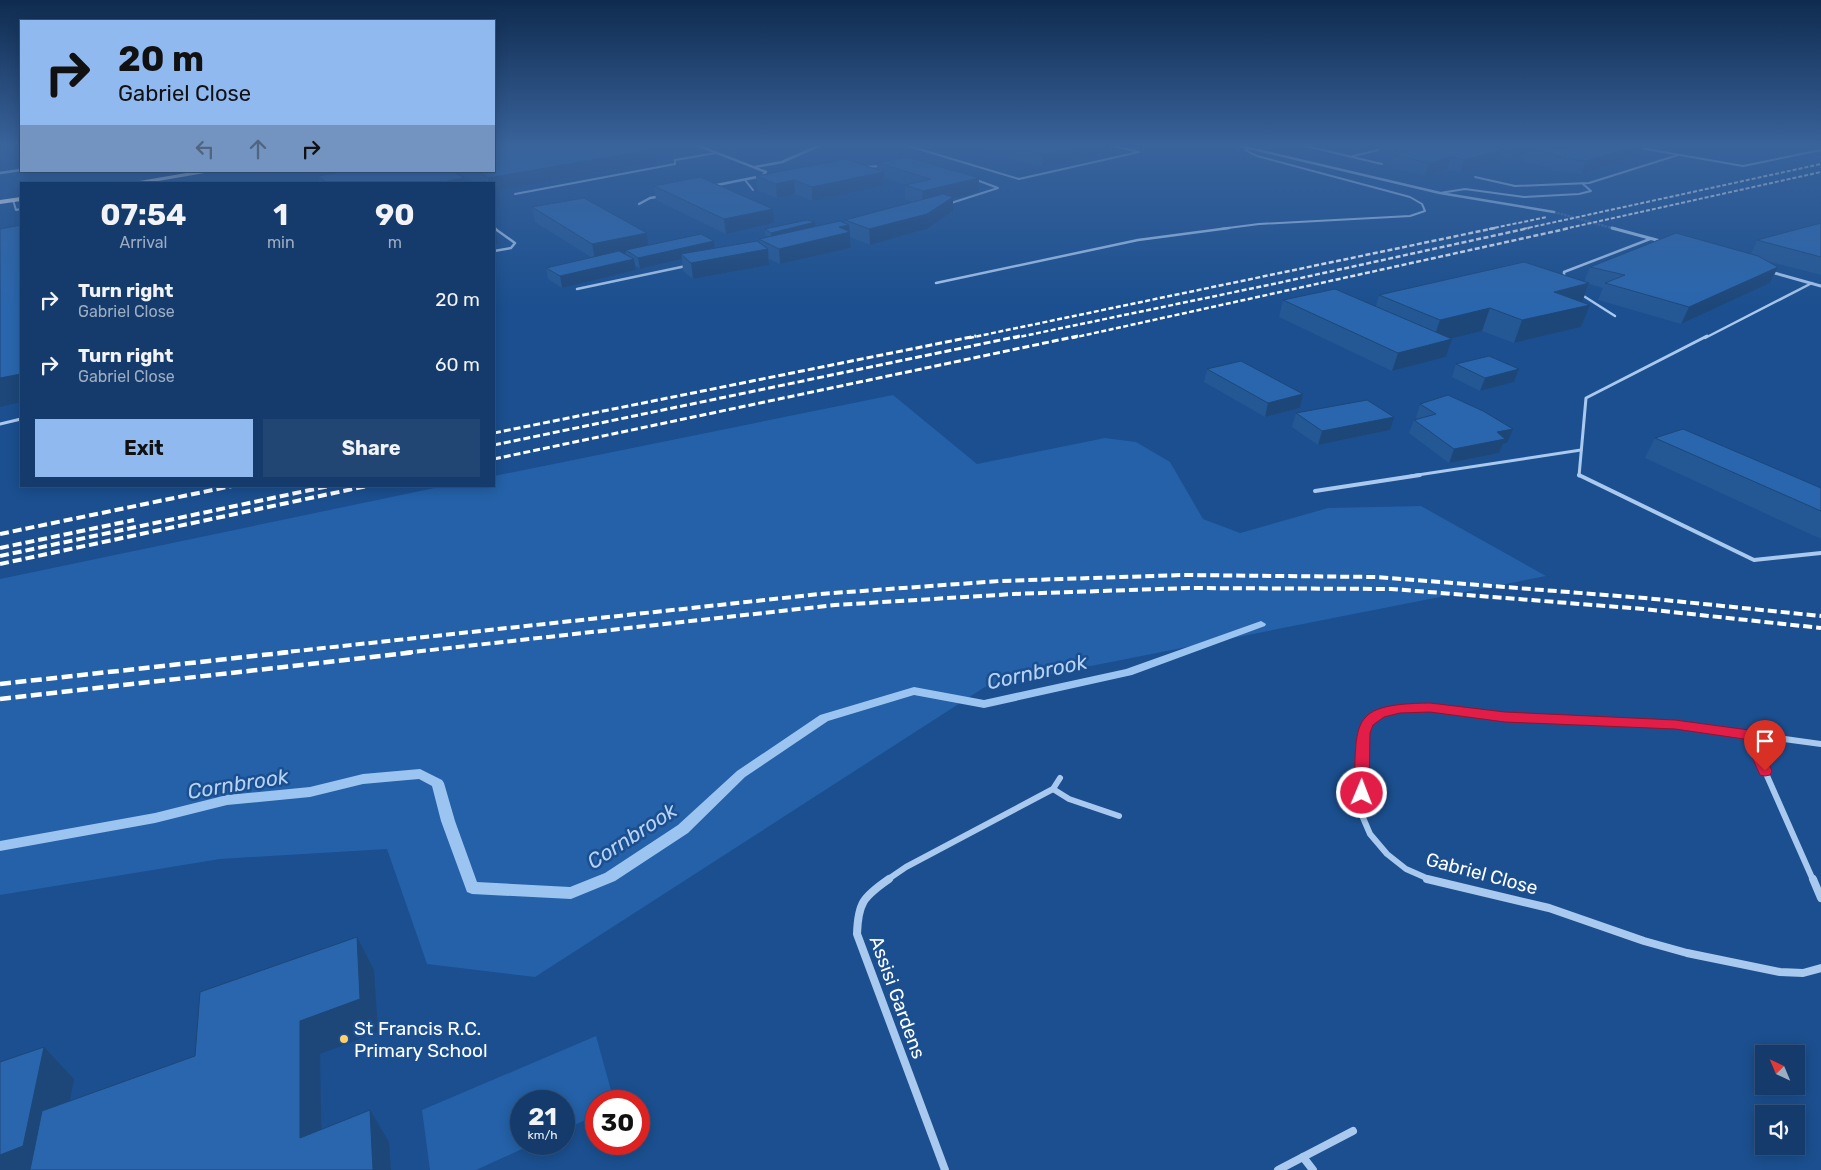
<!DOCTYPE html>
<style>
body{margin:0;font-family:Rubik,sans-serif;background:#214673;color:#f1f3f6;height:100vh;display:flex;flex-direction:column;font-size:19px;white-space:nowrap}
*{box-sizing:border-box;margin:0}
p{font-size:16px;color:#9dadc1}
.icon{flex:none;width:28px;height:28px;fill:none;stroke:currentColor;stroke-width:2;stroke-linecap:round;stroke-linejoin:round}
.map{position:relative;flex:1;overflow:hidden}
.sheet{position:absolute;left:20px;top:182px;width:475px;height:305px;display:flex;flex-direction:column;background:#143b6b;border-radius:0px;box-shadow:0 2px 12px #0003,0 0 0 1px #33557e}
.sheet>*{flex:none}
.guide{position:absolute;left:20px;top:20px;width:475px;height:152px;border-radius:0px;box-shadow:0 2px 12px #0003,0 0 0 1px #33557e;background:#90b9f0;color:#111;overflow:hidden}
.needle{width:32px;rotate:316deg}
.buttons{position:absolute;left:1755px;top:1045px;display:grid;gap:10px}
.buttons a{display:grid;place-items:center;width:50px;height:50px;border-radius:0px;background:#143b6b;box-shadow:0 2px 12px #0003,0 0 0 1px #33557e;font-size:25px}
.speed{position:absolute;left:510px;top:1090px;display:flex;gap:10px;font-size:25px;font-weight:700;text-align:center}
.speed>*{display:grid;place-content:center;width:65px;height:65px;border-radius:50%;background:#143b6b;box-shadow:0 2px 12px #0003,0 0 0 1px #33557e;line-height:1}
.speed small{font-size:12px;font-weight:400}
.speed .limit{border:8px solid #d22;background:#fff;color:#111}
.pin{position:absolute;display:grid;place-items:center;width:42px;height:42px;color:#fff;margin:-51px -21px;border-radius:50% 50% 50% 0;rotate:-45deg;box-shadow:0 0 5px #0007}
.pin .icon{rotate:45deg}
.me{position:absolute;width:55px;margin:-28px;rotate:1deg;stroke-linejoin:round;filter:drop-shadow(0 0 4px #0008)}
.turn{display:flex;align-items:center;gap:18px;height:105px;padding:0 15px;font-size:22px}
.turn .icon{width:65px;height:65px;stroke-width:2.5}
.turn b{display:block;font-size:35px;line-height:42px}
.lanes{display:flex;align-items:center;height:48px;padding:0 15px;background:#0003;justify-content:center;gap:25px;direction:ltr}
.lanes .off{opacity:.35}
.eta{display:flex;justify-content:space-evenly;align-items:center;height:85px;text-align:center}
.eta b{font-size:30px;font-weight:700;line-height:35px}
.cta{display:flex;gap:10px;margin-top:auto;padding:10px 15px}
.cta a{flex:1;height:58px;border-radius:0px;background:#90b9f0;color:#111;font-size:20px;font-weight:700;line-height:58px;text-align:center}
.cta a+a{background:#214673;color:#f1f3f6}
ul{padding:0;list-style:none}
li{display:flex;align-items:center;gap:15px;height:65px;padding:0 15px}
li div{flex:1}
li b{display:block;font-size:19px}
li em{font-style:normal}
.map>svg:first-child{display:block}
</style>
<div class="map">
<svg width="1821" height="1170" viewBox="0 0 1821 1170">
<rect width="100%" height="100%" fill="#1b4f8f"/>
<g fill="#2461a8">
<path d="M893,395L977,464L1105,438L1136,442L1170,462L1203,519L1240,533L1328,508L1421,506L1546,576L985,687L535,977L427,964L387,849L220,859L0,895V579L444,486H494V476Z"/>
<path d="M596,1036L614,1101H596V1115L564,1130V1101H521V1144H533L476,1170H430L422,1110Z"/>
</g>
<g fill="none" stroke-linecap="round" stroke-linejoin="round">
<path fill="#9cc4f0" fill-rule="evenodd" d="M1261,621L1266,624L1265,626L1132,675L984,708L914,695L828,721L745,777L688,833L615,881L571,899L472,894L467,892L441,821L432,786L419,779L363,784L310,797L227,805L155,823L0,851V841L155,813L227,795L310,787L363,774L420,769L442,780L444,783L455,821L477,882L570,887L605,873L678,825L737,771L820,715L914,687L984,700L1126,669Z"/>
<path stroke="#3d69a0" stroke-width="2.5" stroke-dasharray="2.5 1" stroke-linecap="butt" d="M1554,212L1612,228"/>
<g stroke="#a9c9ee" stroke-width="2">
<path d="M902,144L1019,179L1139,152L1106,144"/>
<path d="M1297,144L1382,164"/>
<path d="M1640,148L1743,166L1821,150"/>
<path d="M1353,156L1383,149"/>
<path d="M864,167L882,166"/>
<path d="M1475,177L1515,186L1589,183L1678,155"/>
<path d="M745,180L753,190"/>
<path d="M1440,193L1465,189L1524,197L1579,194L1591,191L1583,184"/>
<path d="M515,194L675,164V160L716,153"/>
<path d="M13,200L16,210L21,209"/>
<path d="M948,204L998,188L974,179"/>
<path d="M494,228L496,229"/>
<path d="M1220,229L1259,224L1410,216L1425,211L1422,204L1410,197L1257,156L1245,150L1250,148"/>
</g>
<g stroke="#a9c9ee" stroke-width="2.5">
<path d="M494,228L515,243L511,248L494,251"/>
<path d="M1564,280V272L1650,239"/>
<path d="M936,283L1138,240L1229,228"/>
<path d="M577,289L686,266"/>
<path d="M1582,295L1615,316"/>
<path d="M1705,338L1812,283"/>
</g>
<g stroke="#a9c9ee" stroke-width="3">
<path d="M0,424L21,419"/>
<path d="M1411,476L1581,450"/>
<path d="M1579,476L1586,398L1707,336"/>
</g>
<g stroke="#a9c9ee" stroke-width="4">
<path d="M1579,475L1754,560L1821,553"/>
<path d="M1315,491L1420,475"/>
</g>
<g stroke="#a9c9ee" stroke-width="2.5">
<path d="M694,144L766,172L762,176L712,186"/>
<path d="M1232,144L1440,193L1554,212"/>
<path d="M755,167L782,162L823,144"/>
<path d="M0,173L21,170"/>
<path d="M639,204L650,198L662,196"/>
<path d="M1612,228L1616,229"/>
</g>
<g stroke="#a9c9ee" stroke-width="3">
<path d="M1612,228L1664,242"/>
<path d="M1771,272L1821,286"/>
</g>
<g stroke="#a9c9ee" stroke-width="6">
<path d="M1749,735L1813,880"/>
<path d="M1053,789L1069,799L1119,816"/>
<path d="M887,880L906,867L1053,789L1060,778"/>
<path d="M1431,880L1406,869L1387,854L1370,834L1361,813L1363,733L1368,722L1380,713L1400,708H1431L1505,717L1675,724L1821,744"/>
</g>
<g stroke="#a9c9ee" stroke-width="8">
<path d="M889,879C863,897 858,903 857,934L945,1170"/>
<path d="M1427,879L1549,908L1644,941L1687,953L1780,972L1803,973L1821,968"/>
<path d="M1813,879L1821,898"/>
<path d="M1303,1157L1313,1170"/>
<path d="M1278,1170L1353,1131"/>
</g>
<g fill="#fff" fill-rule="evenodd">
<path d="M198,171H216L141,184H122Z"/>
<path d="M21,197V201L0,204V200Z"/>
</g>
<g stroke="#fff" stroke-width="2" stroke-dasharray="4 2" stroke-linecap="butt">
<path d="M1489,229L1547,217"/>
<path d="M1523,229L1821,164"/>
<path d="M1564,229L1821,172"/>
</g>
<g stroke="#fff" stroke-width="2.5" stroke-dasharray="5 2.5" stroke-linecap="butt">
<path d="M969,338L1495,228"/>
<path d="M1014,338L1278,283L1529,228"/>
<path d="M1072,338L1570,228"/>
</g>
<g stroke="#fff" stroke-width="3" stroke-dasharray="7 3" stroke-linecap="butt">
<path d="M494,433L976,336"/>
<path d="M494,445L1020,336"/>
<path d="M494,459L1078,336"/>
</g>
<g stroke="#fff" stroke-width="4" stroke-dasharray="9 4" stroke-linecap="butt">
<path d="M0,534L232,486"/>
<path d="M0,548L134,520"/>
<path d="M0,556L329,486"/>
<path d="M0,564L367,486"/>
<path d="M278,653L820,594L1000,581L1184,575L1376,577L1645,598L1821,616"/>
<path d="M404,653L835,605L1014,594L1188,588L1391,589L1644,609L1821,628"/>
</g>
<g stroke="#fff" stroke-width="4.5" stroke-dasharray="11 4.5" stroke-linecap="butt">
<path d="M0,684L290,652"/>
<path d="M0,699L416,652"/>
</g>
</g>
<g fill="#245895">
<path d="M710,144H791L737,154Z"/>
<path d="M960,144H1104L1103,154L1042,167Z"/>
<path d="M1330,144H1548L1547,147L1561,150L1565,148L1566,144H1682L1665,149L1644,146L1640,156L1581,174L1552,170V168L1525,162L1528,153L1511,158L1502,156L1500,162L1460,173L1447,170L1425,176L1391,168L1392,162L1391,161L1392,157L1378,154L1380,146L1359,151Z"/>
<path d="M656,162L494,191V184H478L457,171H494Z"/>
<path d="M877,163L979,178L978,192L953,198V211L927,229L870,245L850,237L851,248L780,264L769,259V265L693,279L683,271L682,259L640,269L635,265L636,270L562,288L548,279L546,268L591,257L535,222L532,207L647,233L649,245L715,249L760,243L759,239L769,237L765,235V229L815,227L845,223V220L913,202L905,199V185H906L885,178V185L812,201L795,194L777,198L757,190L756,176L877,170Z"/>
<path d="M318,176L464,178L465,184H320Z"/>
<path d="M654,186L774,223L726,234L656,200Z"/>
<path d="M1821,223V275L1767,261L1778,267L1770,283L1681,324L1598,300L1603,288L1589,284L1582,302L1590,305L1581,327L1514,343L1482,331L1451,338L1452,339L1446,357L1392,371L1279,317L1283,300L1376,306L1379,295L1584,282L1590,267L1751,254L1757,240Z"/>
<path d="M1456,364L1519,369L1514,382L1480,391L1452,377Z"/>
<path d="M1207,369L1303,394L1300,408L1265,417L1204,382Z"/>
<path d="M1420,404L1507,443L1503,444L1499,453L1449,463L1409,433L1414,420L1418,419L1416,418Z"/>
<path d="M1296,413L1390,430L1318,445L1292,427Z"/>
<path d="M1655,438L1821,488V539L1645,458Z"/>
</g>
<g fill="#1d4779">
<path d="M736,144H791L737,154Z"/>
<path d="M1091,144H1104L1103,154L1042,167L1043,154Z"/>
<path d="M1361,144H1380V146L1359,151Z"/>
<path d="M1533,144H1548L1547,148L1529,149L1528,153L1511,158L1514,149Z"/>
<path d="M1645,144L1640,156L1581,174L1586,161Z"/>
<path d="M1668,144H1682L1665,149Z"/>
<path d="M655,149L656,162L494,191V184H489L488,178Z"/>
<path d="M1504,149L1500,162L1460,173L1464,160Z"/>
<path d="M1451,157L1447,170L1425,176L1429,163Z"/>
<path d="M884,172L885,185L812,201V187Z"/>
<path d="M464,178L465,184H432Z"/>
<path d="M979,178L978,192L953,198V211L927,229L870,245L869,229L922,205L923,191Z"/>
<path d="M794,180L795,194L777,198L776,184Z"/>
<path d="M773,209L774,223L726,234L724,219Z"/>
<path d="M815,222V228L772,239L771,233Z"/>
<path d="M849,225L851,248L780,264L779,249L839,227Z"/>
<path d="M494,228H495L498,243L494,244Z"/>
<path d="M647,233L649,248L626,250V253L595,260L592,244Z"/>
<path d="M714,241L715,252L681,254L682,259L640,269L638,258Z"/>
<path d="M768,249L769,265L693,279L691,263Z"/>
<path d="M634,259L636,270L562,288L560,276Z"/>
<path d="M1778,267L1770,283L1681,324L1689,307Z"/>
<path d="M1589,283L1581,305L1554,292Z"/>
<path d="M1590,305L1581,327L1514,343L1522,320Z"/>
<path d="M1490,308L1482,331L1432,343L1440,320Z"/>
<path d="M1452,339L1446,357L1392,371L1398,353Z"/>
<path d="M1519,369L1514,382L1480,391L1485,378Z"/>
<path d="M21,374V402L0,407V378Z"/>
<path d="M1303,394L1300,408L1265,417L1268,403Z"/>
<path d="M1394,417L1390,430L1318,445L1322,431Z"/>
<path d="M1513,429L1507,443L1503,444L1499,453L1449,463L1454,449L1497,432Z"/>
<path d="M357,937L374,970L378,1032L320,1054L322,1169L300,1138V1021Z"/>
<path d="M44,1047L74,1079L57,1170H0V1155Z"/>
<path d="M370,1110L389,1142L391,1170H373Z"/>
</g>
<g fill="#2a66ad" stroke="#1d4779">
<path d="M522,144H641L655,149L488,178L477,171H494V148Z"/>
<path d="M1005,144H1091L1043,154Z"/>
<path d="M1391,144H1480L1504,149L1464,160L1451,157L1429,163L1394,155L1408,152L1394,149L1403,146Z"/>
<path d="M1489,144H1533L1514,149Z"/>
<path d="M1581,144H1644L1586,161L1556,157L1561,156L1529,149L1542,146L1561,150Z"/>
<path d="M907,157L979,178L923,191L905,185L931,179L877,163Z"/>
<path d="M846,159L884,172L812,187L794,180L776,184L756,176Z"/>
<path d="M348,171H452L464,178L432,184H325L327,183L318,176Z"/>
<path d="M700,177L773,209L724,219L654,186Z"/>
<path d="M943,194L953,197L927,214L869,229L845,220Z"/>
<path d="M584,198L647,233L592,244L532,207Z"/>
<path d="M807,220L815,222L771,233L765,229Z"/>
<path d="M840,221L849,225L839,227L850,232L779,249L759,239Z"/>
<path d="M1821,223V257L1757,240Z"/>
<path d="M21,225V374L0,378V229Z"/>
<path d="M1676,233L1758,256L1778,267L1689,307L1605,283L1625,275L1590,267Z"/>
<path d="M701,234L714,241L638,258L626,250Z"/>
<path d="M757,241L768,249L691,263L681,254Z"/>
<path d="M619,251L634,259L560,276L546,268Z"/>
<path d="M1524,262L1589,283L1554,292L1590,305L1522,320L1490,308L1440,320L1379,295Z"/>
<path d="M1335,289L1452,339L1398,353L1283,300Z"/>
<path d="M1489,356L1519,369L1485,378L1456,364Z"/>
<path d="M1241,361L1303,394L1268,403L1207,369Z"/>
<path d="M1448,395L1483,411L1513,429L1497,432L1505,439L1454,449L1414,420L1436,414L1420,404Z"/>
<path d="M1367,400L1394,417L1322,431L1296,413Z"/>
<path d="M1683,429L1821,488V511L1655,438Z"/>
<path d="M357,937L360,999L300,1021V1138L370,1110L373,1170H30L42,1111L195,1056L200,992Z"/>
<path d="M44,1047L23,1146L0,1155V1062Z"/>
</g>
<linearGradient id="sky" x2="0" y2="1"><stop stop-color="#0f2b4f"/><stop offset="0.47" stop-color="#39639b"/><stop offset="1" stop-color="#39639b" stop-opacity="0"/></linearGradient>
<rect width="1821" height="308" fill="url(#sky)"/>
<path fill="#e11d48" stroke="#92132f" d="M1430,703L1505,712L1675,720L1749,730L1754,731L1756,735L1772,771L1770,775L1765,776L1760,775L1744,739L1675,729L1505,722L1430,712L1400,713L1384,717L1373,725L1370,733L1369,793L1367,796L1362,798L1356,796L1354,793C1357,721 1348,704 1430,703Z"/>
<circle fill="#ffd166" stroke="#1b4f8f" stroke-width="2" cx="344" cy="1039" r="5"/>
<g text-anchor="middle" stroke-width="5" stroke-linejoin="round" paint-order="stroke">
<g font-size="19" fill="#fff" stroke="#1b4f8f">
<text transform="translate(1482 873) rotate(15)" y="7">Gabriel Close</text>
<text transform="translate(898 997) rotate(70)" y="7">Assisi Gardens</text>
</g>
<g font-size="19" fill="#fff" stroke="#1b4f8f" text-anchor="start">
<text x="354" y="1035">St Francis R.C.<tspan x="354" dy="22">Primary School</tspan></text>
</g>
<g font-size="21" font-style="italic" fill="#b5d3f5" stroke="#1b4f8f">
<text transform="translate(1037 672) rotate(-12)" y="7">Cornbrook</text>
<text transform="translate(238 784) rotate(-9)" y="7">Cornbrook</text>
<text transform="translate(632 836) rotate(-33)" y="7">Cornbrook</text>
</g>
</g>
</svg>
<div class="buttons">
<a><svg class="needle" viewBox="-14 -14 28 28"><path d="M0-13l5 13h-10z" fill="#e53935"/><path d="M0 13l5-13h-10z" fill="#9dadc1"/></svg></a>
<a><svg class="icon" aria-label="sound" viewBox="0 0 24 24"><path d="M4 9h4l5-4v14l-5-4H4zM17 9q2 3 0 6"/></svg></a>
</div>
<div class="speed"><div>21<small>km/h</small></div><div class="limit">30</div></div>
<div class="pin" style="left:1765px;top:771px;background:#d93025"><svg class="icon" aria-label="arrive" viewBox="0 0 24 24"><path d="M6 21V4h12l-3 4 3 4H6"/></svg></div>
<svg class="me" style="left:1362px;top:793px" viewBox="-20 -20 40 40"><circle r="17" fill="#e11d48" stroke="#fff" stroke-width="3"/><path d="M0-11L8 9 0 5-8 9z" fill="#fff"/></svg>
<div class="guide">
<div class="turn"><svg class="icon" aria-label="right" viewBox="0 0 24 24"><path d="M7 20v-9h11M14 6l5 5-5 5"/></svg><div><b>20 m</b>Gabriel Close</div></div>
<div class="lanes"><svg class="icon off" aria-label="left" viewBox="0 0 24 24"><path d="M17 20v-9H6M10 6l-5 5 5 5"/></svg><svg class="icon off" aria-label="ahead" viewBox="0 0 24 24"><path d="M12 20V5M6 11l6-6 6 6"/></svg><svg class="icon" aria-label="right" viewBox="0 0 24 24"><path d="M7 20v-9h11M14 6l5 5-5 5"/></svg></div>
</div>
<section class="sheet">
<div class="eta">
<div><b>07:54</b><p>Arrival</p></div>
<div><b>1</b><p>min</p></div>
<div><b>90</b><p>m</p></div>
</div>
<ul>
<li><svg class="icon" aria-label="right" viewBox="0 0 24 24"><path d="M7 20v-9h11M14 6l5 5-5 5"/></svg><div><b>Turn right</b><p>Gabriel Close</p></div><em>20 m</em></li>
<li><svg class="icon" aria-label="right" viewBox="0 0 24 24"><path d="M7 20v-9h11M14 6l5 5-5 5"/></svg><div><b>Turn right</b><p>Gabriel Close</p></div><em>60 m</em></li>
</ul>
<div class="cta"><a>Exit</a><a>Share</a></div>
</section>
</div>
